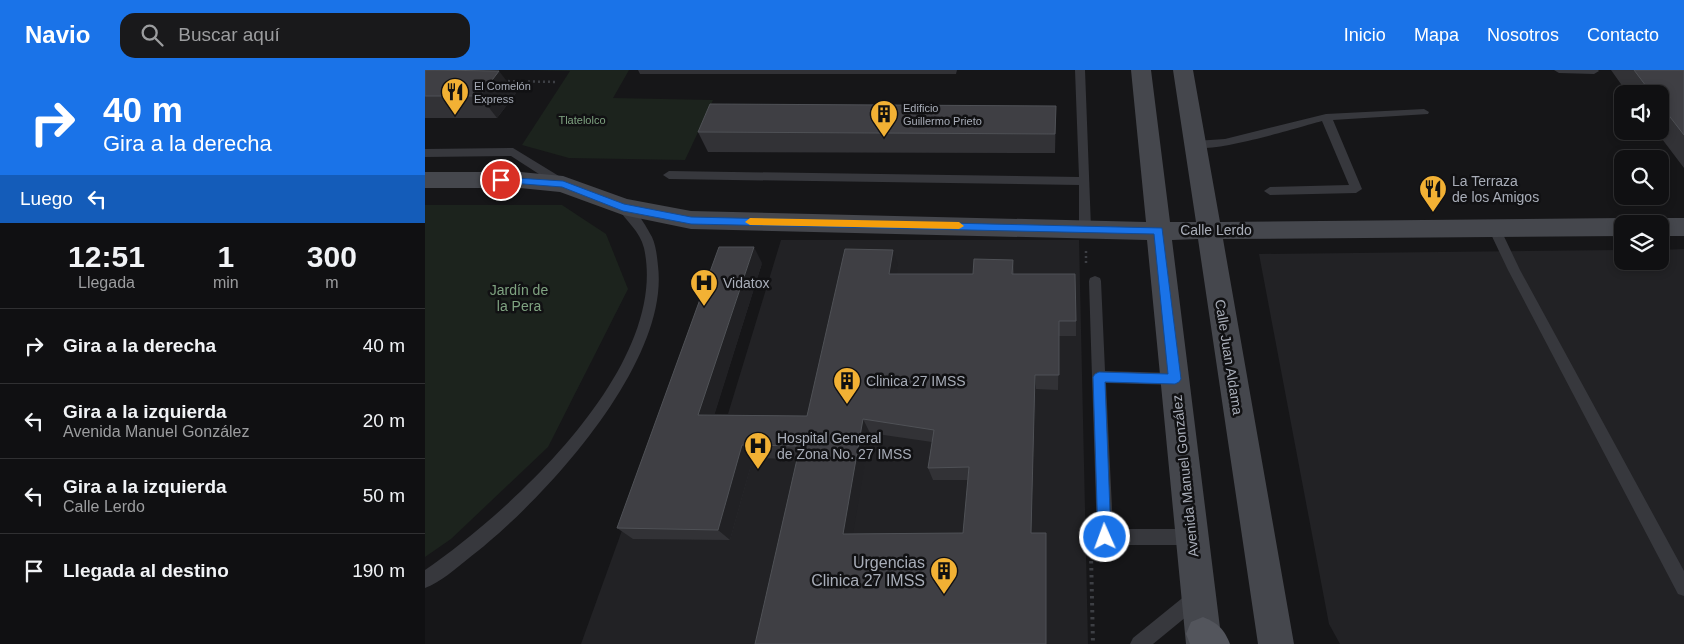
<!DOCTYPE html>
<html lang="es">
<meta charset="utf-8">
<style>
body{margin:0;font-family:Helvetica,sans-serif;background:#19191b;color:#f1f3f6;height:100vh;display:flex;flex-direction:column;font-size:19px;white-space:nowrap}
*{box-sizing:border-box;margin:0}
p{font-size:16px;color:#9c9d9f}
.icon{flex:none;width:28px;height:28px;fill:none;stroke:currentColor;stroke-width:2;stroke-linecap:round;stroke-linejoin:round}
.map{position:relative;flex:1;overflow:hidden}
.drawer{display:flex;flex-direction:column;background:#101012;width:425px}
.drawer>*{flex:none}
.top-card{background:#1a73e8;color:#fff;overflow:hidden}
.controls{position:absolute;left:1189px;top:15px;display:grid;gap:10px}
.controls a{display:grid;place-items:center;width:55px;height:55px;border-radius:10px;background:#101012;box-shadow:0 2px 8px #0003,0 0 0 1px #303032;font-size:25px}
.pin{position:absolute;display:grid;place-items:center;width:42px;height:42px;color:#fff;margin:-21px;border:2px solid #fff;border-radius:50%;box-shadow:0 1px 5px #0007}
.me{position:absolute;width:55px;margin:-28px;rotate:358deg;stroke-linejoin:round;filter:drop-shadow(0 0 4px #0008)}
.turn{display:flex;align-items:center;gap:18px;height:105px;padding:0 20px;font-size:22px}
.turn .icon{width:65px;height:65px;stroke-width:2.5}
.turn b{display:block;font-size:35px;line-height:42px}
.then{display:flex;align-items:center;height:48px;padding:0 20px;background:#0003;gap:10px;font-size:19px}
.eta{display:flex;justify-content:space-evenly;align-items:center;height:85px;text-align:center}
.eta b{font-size:30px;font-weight:800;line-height:35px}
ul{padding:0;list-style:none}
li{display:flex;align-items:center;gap:15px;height:75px;padding:0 20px;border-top:1px solid #303032}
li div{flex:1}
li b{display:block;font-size:19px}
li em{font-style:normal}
header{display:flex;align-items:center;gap:30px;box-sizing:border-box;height:70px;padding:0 25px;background:#1a73e8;color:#fff}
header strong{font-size:24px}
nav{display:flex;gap:28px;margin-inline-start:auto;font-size:18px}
.search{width:350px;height:45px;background:#19191b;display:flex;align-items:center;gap:12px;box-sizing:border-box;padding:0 18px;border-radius:15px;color:#9c9d9f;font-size:19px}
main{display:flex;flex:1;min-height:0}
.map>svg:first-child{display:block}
</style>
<header>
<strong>Navio</strong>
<div class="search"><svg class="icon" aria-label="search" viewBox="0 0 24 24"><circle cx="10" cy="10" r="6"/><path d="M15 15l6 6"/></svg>Buscar aquí</div>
<nav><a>Inicio</a><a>Mapa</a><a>Nosotros</a><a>Contacto</a></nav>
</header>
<main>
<section class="drawer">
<div class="top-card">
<div class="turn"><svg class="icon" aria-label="right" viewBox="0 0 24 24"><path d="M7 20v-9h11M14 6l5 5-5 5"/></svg><div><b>40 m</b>Gira a la derecha</div></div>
<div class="then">Luego<svg class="icon" aria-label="left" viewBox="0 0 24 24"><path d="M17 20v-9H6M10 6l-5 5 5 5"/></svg></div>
</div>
<div class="eta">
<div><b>12:51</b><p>Llegada</p></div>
<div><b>1</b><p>min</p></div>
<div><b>300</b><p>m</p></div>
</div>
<ul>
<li><svg class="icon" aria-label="right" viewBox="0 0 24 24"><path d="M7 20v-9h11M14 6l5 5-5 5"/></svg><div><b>Gira a la derecha</b></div><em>40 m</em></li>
<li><svg class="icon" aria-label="left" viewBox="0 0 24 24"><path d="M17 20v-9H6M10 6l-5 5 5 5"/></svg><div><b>Gira a la izquierda</b><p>Avenida Manuel González</p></div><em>20 m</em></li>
<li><svg class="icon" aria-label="left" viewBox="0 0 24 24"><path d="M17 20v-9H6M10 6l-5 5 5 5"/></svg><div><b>Gira a la izquierda</b><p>Calle Lerdo</p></div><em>50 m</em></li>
<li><svg class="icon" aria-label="arrive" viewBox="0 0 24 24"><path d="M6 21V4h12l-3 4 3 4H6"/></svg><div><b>Llegada al destino</b></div><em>190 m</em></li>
</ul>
</section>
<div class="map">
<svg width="1259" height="574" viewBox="0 0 1259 574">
<rect width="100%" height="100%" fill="#161618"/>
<g fill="#222225">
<path d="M356,170H654L663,574H156L239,344H303Z"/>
<path d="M1259,179V574H915L904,554L834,184L1197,180L1198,191H1235V180Z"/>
</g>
<g fill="#1c231d">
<path d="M106,0H204L188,28L288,30L260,90L144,88L97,75L145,1Z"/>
<path d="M0,135H137L181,164L203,219L123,377L26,469L0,487Z"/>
</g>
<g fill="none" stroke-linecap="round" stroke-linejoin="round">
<g stroke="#3d3f44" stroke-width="2.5" stroke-dasharray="2 3" stroke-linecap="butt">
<path d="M78,11L132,12"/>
<path d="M661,181V195"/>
</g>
<path stroke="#3d3f44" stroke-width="4" stroke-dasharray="2.5 4.5" stroke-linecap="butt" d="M666,484L668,574"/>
<g fill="#37383d" fill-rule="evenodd">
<path d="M650,0H660L666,158L660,162L654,158V115L244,109L238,105L244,101L654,107Z"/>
<path d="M1129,0H1173L1174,1L1169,4L1134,3Z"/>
<path d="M999,39L1004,42L1003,44L908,50L937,119L931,123L845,125L839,121L845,117L924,115L897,51C878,56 776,88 765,75L770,71L800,69L901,44Z"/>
<path d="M88,78L142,111L144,114L142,117H134L86,86L0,87V79Z"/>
<path d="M198,133C210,136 221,156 227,167C231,176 232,186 233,196C245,294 116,433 44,488C30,499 16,512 0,518V500C87,440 245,296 219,178C215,161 201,151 192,137Z"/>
<path d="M1069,154L1075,158L1095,200L1259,501V526L1253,524L1083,200L1063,158Z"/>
<path d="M670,206L675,208L676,211L680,301L750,303L755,305L757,309L755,313L750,315L681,313L688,459H767L773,461L775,467L773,473L767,475H680L674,473L672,467L664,211L665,208Z"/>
<path d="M772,519L778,521L780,527L778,533L728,574H705L708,568L766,521Z"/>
</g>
<g fill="#45474d" fill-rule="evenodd">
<path d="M706,0H726L745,152H771L748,0H768L795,152L1198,148L1207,151L1208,154H1198V166L798,169L869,574H833L773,169L747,170L797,574H761L722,170L266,159L198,145L135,122L95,118H0V102H95L138,106L202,129L266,141L721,152Z"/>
<path d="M1235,148H1259V166H1235V154H1225L1226,151Z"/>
</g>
<path fill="#53555c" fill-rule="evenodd" d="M778,547C793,553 799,559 805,574H765L761,564L766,552Z"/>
</g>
<g fill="#323236" fill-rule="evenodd">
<path d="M0,0L91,23L72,48H0Z"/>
<path d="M213,0H532L531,4H215Z"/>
<path d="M1186,0H1259V98L1231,61H1235V24H1203Z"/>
<path d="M631,36L630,83L283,82L273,62Z"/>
<path d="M588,190L589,204L651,251V266H634L633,320L611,319L607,463L330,574L372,389L328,388L305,470L208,469L192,458L337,193L289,345L382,346L473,196L471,204H548ZM445,363L507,372L503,398L508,410H543L538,463L427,464Z"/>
</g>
<g fill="#212124">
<path d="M74,1L91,23L72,48L55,26Z"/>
<path d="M329,177L337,193L285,359L273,345Z"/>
<path d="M468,180L473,196L469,220L464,204Z"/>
<path d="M610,305L611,319L607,473L606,463Z"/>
<path d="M438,349L445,363L426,475L418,464Z"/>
<path d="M317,375L328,388L305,470L293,460Z"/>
</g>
<g fill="#3f3f44" stroke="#4f5156" fill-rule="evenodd">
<path d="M0,0H7L74,1L55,26H0Z"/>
<path d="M1209,0H1259V65L1235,34V24H1227Z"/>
<path d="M285,34L631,36L630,64L273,62Z"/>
<path d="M294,177H329L273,345L382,346L420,179L468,180L464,204H548L549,189L588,190L587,204H650L651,251H634V305H610L606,463H621V574H330L375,376L317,375L293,460L192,458ZM438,349L509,360L503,398L544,397L538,463L418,464Z"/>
</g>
<path fill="#1a73e8" stroke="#114b97" d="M76,107L138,111L199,134L266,147L737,158L756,309L754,312L750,314L680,312L686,467L684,471L680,473L675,471L673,467L668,307L670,304L674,302L743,304L729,164L266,154L198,141L137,117L73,112L71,110Z"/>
<path fill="#f59e0b" d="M325,148L534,152L539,156L534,159L325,155L320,152Z"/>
<defs>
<symbol id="restaurant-pin" viewBox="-11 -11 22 30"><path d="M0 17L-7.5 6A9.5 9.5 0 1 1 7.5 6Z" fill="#f2b134" stroke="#111113"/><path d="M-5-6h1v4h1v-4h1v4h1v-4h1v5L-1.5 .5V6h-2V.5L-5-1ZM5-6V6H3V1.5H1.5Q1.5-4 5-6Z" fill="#111"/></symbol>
<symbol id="building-pin" viewBox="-11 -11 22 30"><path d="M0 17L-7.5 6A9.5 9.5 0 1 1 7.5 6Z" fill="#f2b134" stroke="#111113"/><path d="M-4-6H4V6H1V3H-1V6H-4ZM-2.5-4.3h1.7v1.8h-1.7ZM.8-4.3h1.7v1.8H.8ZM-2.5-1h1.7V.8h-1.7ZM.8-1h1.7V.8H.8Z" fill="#111"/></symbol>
<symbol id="hospital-pin" viewBox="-11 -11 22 30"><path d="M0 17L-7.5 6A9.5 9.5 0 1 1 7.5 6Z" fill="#f2b134" stroke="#111113"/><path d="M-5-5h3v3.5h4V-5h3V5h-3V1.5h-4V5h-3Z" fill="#111"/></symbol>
</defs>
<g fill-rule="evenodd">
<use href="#restaurant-pin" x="14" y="6" width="32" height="43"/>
<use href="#building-pin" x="443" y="28" width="32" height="43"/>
<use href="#restaurant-pin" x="992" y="103" width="32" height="43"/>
<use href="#hospital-pin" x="263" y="197" width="32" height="43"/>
<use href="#building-pin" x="406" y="295" width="32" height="43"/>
<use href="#hospital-pin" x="317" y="360" width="32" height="43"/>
<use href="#building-pin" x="503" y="485" width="32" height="43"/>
</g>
<g text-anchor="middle" stroke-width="5" stroke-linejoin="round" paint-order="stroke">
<g font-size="11" fill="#a8adb8" stroke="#111113" text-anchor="start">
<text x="49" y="20">El Comelón<tspan x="49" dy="13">Express</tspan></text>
<text x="478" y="42">Edificio<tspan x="478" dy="13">Guillermo Prieto</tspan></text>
</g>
<g font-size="11" fill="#7fa381" stroke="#111113">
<text x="157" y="54">Tlatelolco</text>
</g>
<g font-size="14" fill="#a8adb8" stroke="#111113" text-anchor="start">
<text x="1027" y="116">La Terraza<tspan x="1027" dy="16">de los Amigos</tspan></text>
<text x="298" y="218">Vidatox</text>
<text x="441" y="316">Clinica 27 IMSS</text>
<text x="352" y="373">Hospital General<tspan x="352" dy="16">de Zona No. 27 IMSS</tspan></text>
</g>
<g font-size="14" fill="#a8adb8" stroke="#111113">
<text x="791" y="165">Calle Lerdo</text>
<text transform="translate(804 287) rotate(81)" y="5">Calle Juan Aldama</text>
<text transform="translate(760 406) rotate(-96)" y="5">Avenida Manuel González</text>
</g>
<g font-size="14" fill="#7fa381" stroke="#111113">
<text x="94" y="225">Jardín de<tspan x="94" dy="16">la Pera</tspan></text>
</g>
<g font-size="16" fill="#a8adb8" stroke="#111113" text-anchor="end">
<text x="500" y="498">Urgencias<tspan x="500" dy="18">Clinica 27 IMSS</tspan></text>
</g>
</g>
</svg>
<div class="controls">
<a><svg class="icon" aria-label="sound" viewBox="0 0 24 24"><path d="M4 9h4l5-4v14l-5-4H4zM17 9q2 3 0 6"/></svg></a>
<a><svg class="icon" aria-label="search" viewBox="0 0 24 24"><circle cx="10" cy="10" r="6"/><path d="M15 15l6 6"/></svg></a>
<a><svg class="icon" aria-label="layers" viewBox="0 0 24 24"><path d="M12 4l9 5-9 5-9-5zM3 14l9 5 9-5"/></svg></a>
</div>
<div class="pin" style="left:76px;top:110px;background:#d93025"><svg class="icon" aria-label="arrive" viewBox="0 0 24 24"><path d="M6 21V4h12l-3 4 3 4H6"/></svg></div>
<svg class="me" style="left:680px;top:467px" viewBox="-20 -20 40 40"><circle r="17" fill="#1a73e8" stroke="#fff" stroke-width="3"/><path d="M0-11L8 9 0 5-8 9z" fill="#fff"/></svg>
</div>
</main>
